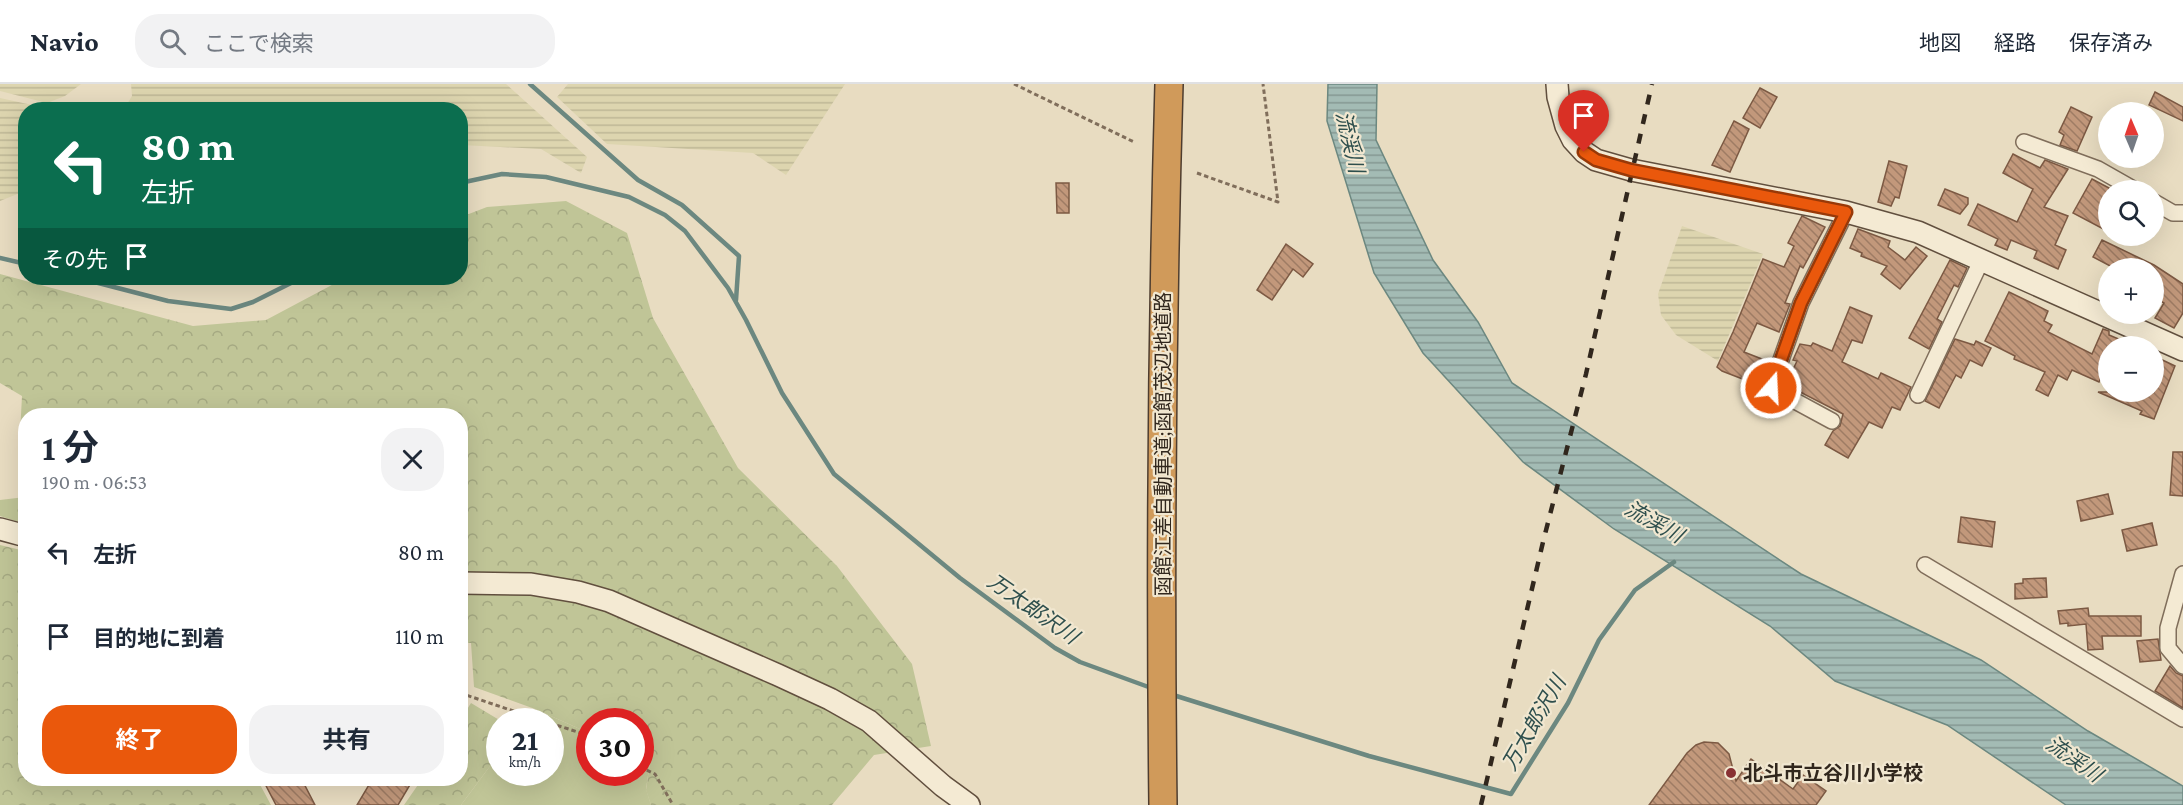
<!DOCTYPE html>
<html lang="ja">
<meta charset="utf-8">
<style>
body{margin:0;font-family:"Crimson Pro","Noto Sans JP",serif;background:#f2f2f3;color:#1f2937;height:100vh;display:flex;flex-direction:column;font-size:22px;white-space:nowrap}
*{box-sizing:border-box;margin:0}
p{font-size:20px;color:#747a83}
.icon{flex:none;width:33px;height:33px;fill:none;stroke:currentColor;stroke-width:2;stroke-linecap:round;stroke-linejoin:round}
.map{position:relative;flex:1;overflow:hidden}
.side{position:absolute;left:18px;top:324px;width:450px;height:378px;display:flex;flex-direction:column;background:#fff;border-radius:24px;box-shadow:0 6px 24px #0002}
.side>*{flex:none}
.banner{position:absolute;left:18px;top:18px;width:450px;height:183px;border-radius:24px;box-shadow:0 6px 24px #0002;background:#0b6e4f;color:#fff;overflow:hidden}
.needle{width:39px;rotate:358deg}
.tools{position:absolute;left:2098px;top:18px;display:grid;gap:12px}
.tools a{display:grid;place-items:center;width:66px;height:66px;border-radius:50%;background:#fff;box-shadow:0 6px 24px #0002;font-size:30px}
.speed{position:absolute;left:486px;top:624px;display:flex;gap:12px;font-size:30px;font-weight:700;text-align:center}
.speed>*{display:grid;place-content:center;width:78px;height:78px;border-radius:50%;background:#fff;box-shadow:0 6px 24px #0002;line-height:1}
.speed small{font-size:15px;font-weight:400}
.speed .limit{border:9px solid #d22;background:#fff;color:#111}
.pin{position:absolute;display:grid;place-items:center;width:51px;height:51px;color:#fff;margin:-62px -26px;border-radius:50% 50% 50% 0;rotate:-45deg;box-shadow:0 0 6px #0007}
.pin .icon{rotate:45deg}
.me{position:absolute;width:66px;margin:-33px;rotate:19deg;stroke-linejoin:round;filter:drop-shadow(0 0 4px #0008)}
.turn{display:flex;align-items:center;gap:21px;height:126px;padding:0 24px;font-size:27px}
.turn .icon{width:78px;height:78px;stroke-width:2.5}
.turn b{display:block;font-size:42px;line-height:51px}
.then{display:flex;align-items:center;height:57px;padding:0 24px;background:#0003;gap:12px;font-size:22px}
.round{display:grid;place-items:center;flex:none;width:63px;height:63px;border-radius:24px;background:#f2f2f3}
.summary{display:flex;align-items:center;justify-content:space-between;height:102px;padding:0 24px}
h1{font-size:36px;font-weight:700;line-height:45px}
.primary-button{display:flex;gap:12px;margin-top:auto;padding:12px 24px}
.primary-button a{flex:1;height:69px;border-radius:24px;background:#ea580c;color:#fff;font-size:24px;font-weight:700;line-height:69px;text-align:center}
.primary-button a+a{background:#f2f2f3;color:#1f2937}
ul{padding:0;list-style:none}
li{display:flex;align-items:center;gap:18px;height:84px;padding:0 24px}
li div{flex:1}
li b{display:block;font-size:22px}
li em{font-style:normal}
header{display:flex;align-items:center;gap:36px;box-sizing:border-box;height:84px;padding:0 30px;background:#fff;border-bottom:2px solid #e0e1e3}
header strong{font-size:28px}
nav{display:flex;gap:33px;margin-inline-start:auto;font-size:21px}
.search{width:420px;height:54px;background:#f2f2f3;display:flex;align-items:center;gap:15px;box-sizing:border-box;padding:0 21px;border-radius:24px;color:#747a83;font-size:22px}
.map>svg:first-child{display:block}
</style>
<header>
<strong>Navio</strong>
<div class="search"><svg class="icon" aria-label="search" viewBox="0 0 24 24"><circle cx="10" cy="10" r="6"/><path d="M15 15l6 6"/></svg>ここで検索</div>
<nav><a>地図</a><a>経路</a><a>保存済み</a></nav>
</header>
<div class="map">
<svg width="2183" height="721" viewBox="0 0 2183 721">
<defs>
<pattern id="farmland-rules" width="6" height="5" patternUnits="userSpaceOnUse" patternTransform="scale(1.5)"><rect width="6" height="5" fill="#ddd5af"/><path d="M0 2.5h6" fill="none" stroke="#beb796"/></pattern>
<pattern id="forest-crowns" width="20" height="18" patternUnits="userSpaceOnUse" patternTransform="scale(1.5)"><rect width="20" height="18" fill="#c0c597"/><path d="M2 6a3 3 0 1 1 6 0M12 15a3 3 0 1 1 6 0" fill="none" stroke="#a5a982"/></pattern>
<pattern id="water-rules" width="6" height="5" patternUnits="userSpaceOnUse" patternTransform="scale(1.5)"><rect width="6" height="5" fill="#a3bbb4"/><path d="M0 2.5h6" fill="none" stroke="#859892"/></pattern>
<pattern id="building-back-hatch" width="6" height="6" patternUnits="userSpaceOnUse" patternTransform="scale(1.5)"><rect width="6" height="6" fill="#c2987b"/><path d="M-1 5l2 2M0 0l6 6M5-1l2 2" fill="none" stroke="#9e7c64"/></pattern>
</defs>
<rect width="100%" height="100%" fill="#e8dcc1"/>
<g fill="url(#farmland-rules)">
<path d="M0,0H81L65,12L47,19L0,7Z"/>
<path d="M131,0H506L587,73L581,89L541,65L461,61L460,26L124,25L132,12Z"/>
<path d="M568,0H845L786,91L753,69L607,60L557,13Z"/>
<path d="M0,14L46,24L26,26L25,107L0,117Z"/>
<path d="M1682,142L1763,170L1718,277L1676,251L1661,231L1658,210Z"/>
</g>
<path fill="#c0c597" d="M535,625L589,649L590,688H640L641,674L650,678L646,705L651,721H461L499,670L500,688H550V638L524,637Z"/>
<g fill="url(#forest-crowns)">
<path d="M566,117L627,149L653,234L738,384L837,482L912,580L931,662L874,671L832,721H651L646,706L650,678L641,674L640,638H590L589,649L535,625L474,603L471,559H461L460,332H26L25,408L18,387L22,312L0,299V190L193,242L266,236L345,194H460L461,133L487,123Z"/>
<path d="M25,413V440L0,432V416Z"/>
<path d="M0,461L25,467L26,694L257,695L271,721H0Z"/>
<path d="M471,619L501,637L499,670L461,721H404L422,695L460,694L461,635Z"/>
</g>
<path fill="url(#water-rules)" stroke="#6c8880" stroke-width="1.5" d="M1328,0H1377L1376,56L1433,176L1478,238L1512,299L1801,490L1981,576L2088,647L2183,702V721H2066L1947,641L1835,597L1770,542L1614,445L1523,378L1423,269L1374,189L1327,37Z"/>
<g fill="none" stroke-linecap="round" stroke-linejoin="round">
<g stroke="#6c8880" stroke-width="4.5">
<path d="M530,0L638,96L682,121L739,172L736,216"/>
<path d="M460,99L502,90L546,93L629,113L665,131L685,147L728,204L746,236L782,309L834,390L960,494L1055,564L1080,578L1154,605"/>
<path d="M0,174L26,180"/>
<path d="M79,194L168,217L231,225L253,218L301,194"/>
<path d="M1170,610L1369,672L1511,710L1568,619L1599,556L1635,506L1674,478"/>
</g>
</g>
<g fill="url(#building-back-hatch)" stroke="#7c5943" stroke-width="1.5">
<path d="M1760,4L1777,13L1760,44L1743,34Z"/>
<path d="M2155,8L2183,23V37L2149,21Z"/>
<path d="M2071,23L2092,33L2077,67L2060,61L2064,51L2059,48Z"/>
<path d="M1734,37L1749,45L1730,88L1712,81Z"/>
<path d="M2013,70L2040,84L2045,76L2068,85L2044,123L2068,132L2055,161L2066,166L2058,185L2034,174L2037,167L2011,156L2007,166L1995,161L1998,155L1968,141L1978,120L2017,138L2033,105L2003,89Z"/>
<path d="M1889,77L1907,82L1899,114L1895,113L1891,122L1878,118Z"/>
<path d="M2092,95L2109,104V148L2073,129Z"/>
<path d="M1056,99H1069V129H1057Z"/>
<path d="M1945,105L1968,114V120L1960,130L1938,121Z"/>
<path d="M1802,132L1825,143L1803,184L1800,182L1785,219L1790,220L1779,248L1757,239L1744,268L1767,277L1758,301L1722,287L1717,283L1733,248L1763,175L1784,183L1794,162L1788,159Z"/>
<path d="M1858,145L1890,157L1888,163L1905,176L1916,163L1927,172L1900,205L1881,190L1887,182L1861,172L1862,169L1850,164Z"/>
<path d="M2102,156L2154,181L2183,200V229L2174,244L2155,234L2164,219L2154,213V184H2114L2093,173Z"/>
<path d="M1286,160L1313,180L1303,193L1293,185L1272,216L1257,206Z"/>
<path d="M1950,176L1967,184L1958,203L1954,201L1937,235L1942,238L1929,265L1909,254Z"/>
<path d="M2009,208L2048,227L2044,237L2052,241L2048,248L2092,270L2103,245L2109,247V251L2135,262H2109V274L2099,298L2072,286L2067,296L2058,291L2048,312L2036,306L2045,288L2014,275L2015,272L1985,257Z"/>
<path d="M1850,223L1872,232L1862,259L1852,256L1842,278L1878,295L1881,289L1911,303L1900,326L1892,323L1882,344L1869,338L1848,374L1825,361L1833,347L1840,342L1843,330L1794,305L1797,297L1789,294L1797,277L1793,276L1800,260L1811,262L1813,259L1832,267Z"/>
<path d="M1955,255L1974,261L1976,257L1991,264L1982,282L1970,276L1961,294L1956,291L1939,324L1925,317Z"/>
<path d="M2154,272L2175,282L2154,335L2140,330L2142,327L2098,308H2154Z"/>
<path d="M2173,368H2183V412L2170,411Z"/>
<path d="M2108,410L2113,430L2081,437L2077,417Z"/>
<path d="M1961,433L1995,438L1992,463L1958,458Z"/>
<path d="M2152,439L2157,461L2127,467L2122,446Z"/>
<path d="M2046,494L2047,513L2015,515V500L2023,499V495Z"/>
<path d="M2088,524L2089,532H2141V552H2102L2103,565L2088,566L2086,540L2068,542V539L2060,540L2058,527Z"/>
<path d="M2158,555L2161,576L2140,578L2137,557Z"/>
<path d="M2170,582L2176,589L2183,592V624L2155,607Z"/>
<path d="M1704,658L1718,659L1729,670L1736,697L1751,675L1793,705L1803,691L1826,707L1816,721H1649L1687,669L1696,661Z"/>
<path d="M262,694H301L315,721H276Z"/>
<path d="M373,694H414L398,721H357Z"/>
</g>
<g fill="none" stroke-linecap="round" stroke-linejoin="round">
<defs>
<g id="street">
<path d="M2024,58L2098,85L2135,106"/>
<path d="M2154,118L2173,129H2183"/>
<path d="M1918,311L1982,175"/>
<path d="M1832,337L1771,304L1801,219L1846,128"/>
<path d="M1925,481L2183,635"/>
<path d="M2183,490L2168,544V564L2183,582"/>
</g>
<g id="secondary">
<path d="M1557,0L1558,13L1566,42L1573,56L1584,68L1596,76L1631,86L1846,128L1918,148L2183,266"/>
<path d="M0,445L26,452"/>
<path d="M460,499L531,500L578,508L609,517L778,591L830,615L869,637L943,702L969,721"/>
</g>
<path id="highway" d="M1163,721C1160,481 1162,240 1169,0"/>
</defs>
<use href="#street" stroke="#806e5b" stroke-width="18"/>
<use href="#secondary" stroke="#614f3e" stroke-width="24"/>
<use href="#highway" stroke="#4e3d2f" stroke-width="30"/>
<g stroke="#806e5b" stroke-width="3" stroke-dasharray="4.5 3" stroke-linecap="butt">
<path d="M1014,0L1134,58"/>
<path d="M1197,89L1278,118L1263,0"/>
<path d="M460,609L546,638"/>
<path d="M550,639L590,652"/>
<path d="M640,683L655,690L673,721"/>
</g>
<use href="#street" stroke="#f4ead3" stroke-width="15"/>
<use href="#secondary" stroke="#f4ead3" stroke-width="21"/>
<use href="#highway" stroke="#d09a5a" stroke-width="27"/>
<path stroke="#31271d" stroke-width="4.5" stroke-dasharray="10 10" stroke-linecap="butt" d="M1481,721L1543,458L1586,290L1652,0"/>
</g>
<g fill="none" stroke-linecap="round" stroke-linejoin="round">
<defs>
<path id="route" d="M1584,68L1596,76L1631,86L1846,128L1801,219L1771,304"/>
</defs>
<use href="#route" stroke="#983908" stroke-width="15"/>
<use href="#route" stroke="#ea580c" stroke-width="10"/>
</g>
<circle fill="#883133" stroke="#f1e7d0" stroke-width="2" cx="1731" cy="689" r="6"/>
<g text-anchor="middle" stroke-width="4.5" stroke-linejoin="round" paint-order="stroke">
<g font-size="20" fill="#31271d" stroke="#f1e7d0">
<text transform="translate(1163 360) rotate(-90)" y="7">函館江差自動車道;函館茂辺地道路</text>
</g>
<g font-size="20" font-weight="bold" fill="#31271d" stroke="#f1e7d0" text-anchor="start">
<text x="1743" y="696">北斗市立谷川小学校</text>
</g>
<g font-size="21" font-style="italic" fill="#2e4f4d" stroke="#f1e7d0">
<text transform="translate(1350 58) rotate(77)" y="7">流渓川</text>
<text transform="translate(1654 438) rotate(29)" y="7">流渓川</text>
<text transform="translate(1033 525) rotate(35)" y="7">万太郎沢川</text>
<text transform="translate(1534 639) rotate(-60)" y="7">万太郎沢川</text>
<text transform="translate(2074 675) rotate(35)" y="7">流渓川</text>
</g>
</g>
</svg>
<div class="tools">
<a><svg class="needle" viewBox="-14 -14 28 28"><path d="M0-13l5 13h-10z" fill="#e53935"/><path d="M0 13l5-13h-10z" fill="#747a83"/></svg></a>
<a><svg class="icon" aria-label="search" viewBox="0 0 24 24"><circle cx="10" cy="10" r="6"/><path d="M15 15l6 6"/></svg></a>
<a>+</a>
<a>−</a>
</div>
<div class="speed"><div>21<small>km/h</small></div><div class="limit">30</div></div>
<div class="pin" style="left:1584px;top:68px;background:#d93025"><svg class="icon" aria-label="arrive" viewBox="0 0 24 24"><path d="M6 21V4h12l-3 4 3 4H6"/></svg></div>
<svg class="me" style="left:1771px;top:304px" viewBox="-20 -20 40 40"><circle r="17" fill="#ea580c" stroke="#fff" stroke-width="3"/><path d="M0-11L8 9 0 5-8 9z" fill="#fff"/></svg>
<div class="banner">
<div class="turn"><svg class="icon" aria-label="left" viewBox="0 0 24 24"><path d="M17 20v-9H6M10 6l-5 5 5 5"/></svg><div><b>80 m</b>左折</div></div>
<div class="then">その先<svg class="icon" aria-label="arrive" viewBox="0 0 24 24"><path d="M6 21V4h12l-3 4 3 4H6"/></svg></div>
</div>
<section class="side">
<div class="summary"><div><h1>1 分</h1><p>190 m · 06:53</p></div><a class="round"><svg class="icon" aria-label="close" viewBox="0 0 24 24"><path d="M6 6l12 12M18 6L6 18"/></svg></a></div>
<ul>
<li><svg class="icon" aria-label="left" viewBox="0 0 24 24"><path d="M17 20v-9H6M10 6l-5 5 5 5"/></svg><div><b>左折</b></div><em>80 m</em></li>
<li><svg class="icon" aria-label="arrive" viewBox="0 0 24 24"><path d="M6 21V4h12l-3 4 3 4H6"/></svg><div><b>目的地に到着</b></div><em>110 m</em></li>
</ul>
<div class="primary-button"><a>終了</a><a>共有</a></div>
</section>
</div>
